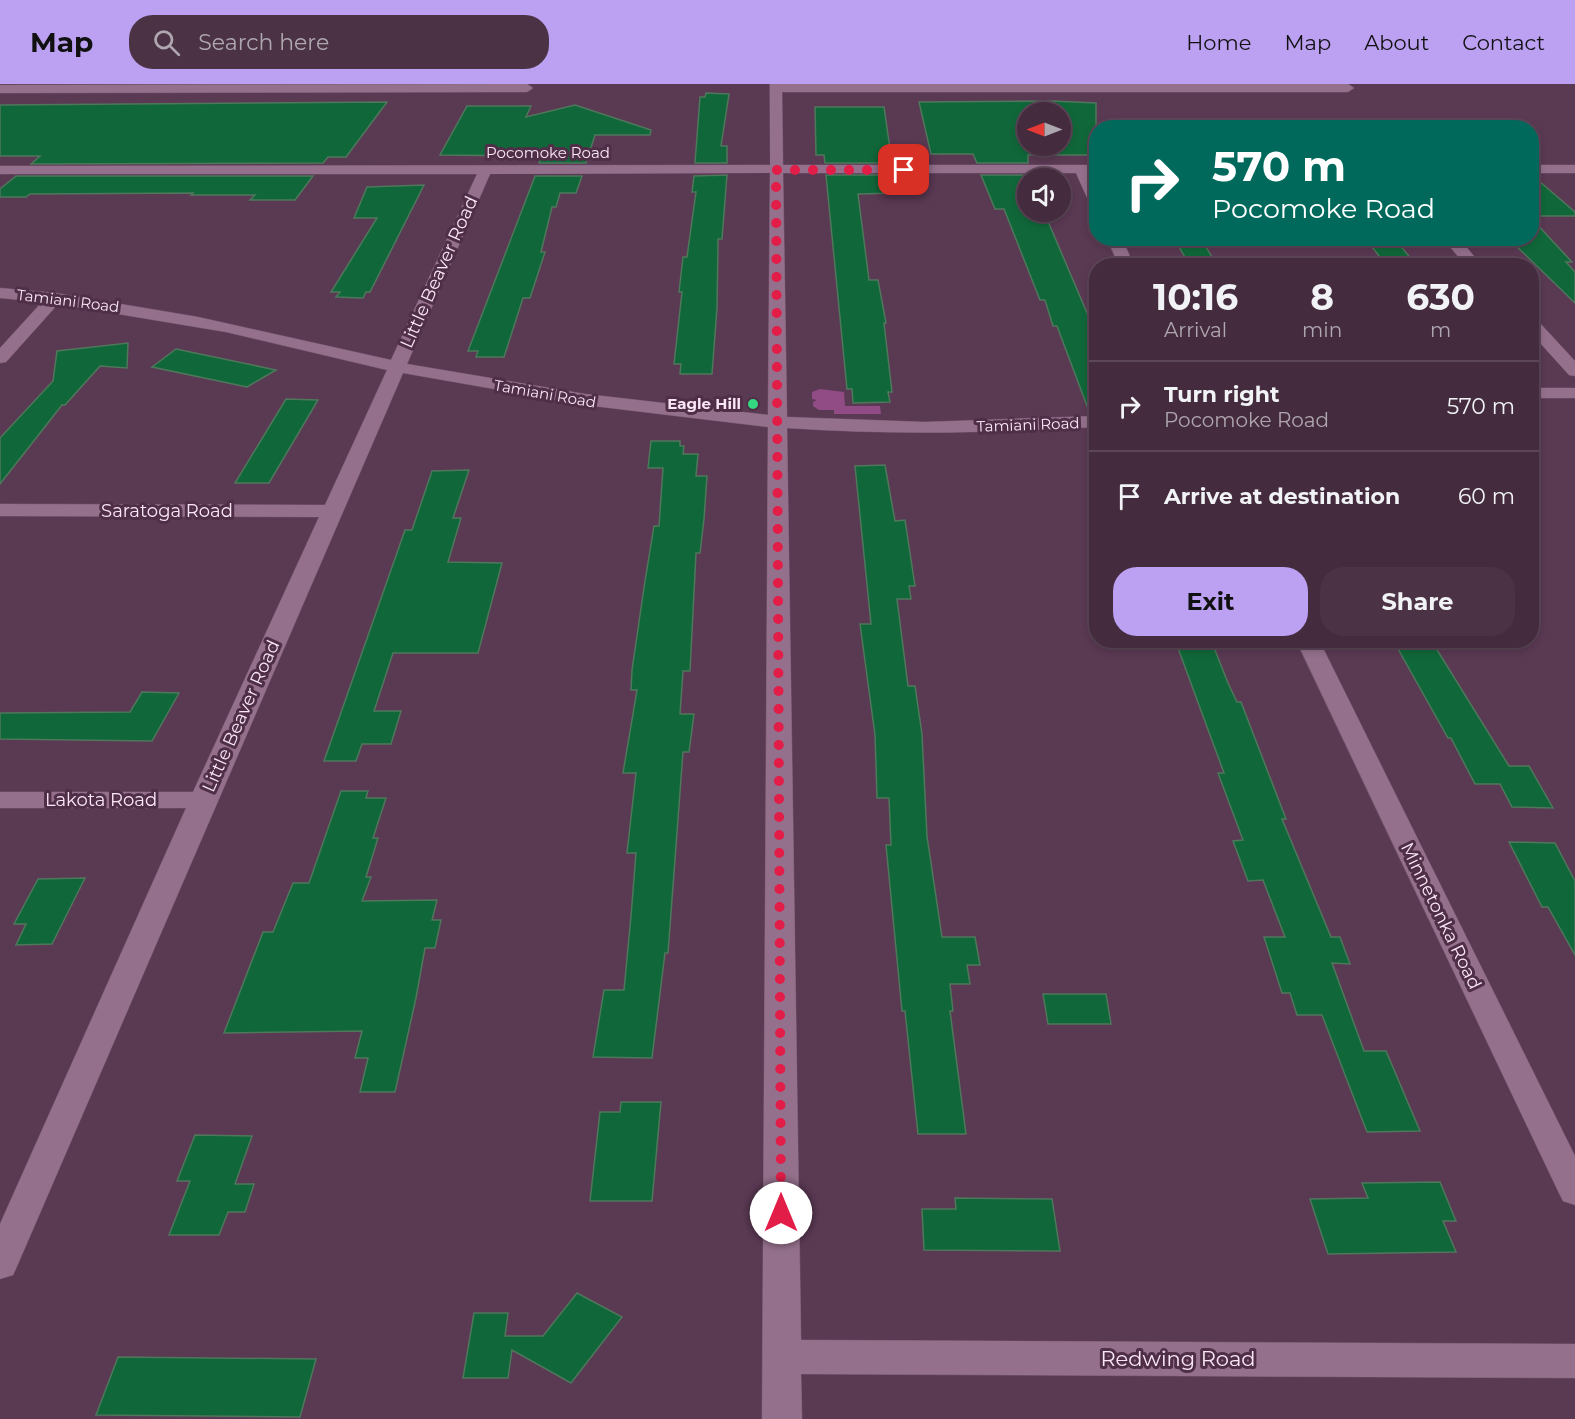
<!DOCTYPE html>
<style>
body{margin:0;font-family:Montserrat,sans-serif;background:#4b3345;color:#f1f3f6;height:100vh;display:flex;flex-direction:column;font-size:22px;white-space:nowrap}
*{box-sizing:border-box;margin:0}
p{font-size:20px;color:#afa7b0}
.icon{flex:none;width:33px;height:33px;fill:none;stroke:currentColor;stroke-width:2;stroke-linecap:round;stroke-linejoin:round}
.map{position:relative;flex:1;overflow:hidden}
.side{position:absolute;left:1089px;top:174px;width:450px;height:390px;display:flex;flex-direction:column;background:#442b3e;border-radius:24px;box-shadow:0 3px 9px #0003,0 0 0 2px #5c4758}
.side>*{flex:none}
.top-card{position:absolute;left:1089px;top:36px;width:450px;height:126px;border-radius:24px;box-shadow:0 3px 9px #0003,0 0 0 2px #5c4758;background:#00695c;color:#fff;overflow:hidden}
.needle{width:39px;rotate:270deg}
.buttons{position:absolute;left:1017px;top:18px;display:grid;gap:12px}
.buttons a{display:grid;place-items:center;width:54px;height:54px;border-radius:50%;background:#442b3e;box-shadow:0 3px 9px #0003,0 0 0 2px #5c4758;font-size:30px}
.pin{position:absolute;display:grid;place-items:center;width:51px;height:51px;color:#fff;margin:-26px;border-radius:12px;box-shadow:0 3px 9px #0006}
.me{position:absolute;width:66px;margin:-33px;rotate:0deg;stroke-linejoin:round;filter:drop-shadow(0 0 4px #0008)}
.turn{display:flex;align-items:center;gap:21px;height:126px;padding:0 24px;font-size:27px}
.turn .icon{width:78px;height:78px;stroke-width:2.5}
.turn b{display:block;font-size:42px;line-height:51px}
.eta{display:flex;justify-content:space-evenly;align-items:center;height:102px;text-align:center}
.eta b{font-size:36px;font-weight:700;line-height:42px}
.cta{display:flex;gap:12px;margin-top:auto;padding:12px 24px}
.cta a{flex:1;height:69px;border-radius:24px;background:#bca0f2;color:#111;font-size:24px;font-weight:700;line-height:69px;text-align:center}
.cta a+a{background:#4b3345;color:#f1f3f6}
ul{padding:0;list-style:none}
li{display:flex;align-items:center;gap:18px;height:90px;padding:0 24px;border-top:2px solid #5c4758}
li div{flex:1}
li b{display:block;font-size:22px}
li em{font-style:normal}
header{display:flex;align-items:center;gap:36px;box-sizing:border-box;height:84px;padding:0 30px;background:#bca0f2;color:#111}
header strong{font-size:28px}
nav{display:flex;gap:33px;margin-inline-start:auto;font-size:21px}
.search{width:420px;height:54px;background:#4b3345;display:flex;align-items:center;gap:15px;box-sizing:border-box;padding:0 21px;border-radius:24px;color:#afa7b0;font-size:22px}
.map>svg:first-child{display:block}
</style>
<header>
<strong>Map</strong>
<div class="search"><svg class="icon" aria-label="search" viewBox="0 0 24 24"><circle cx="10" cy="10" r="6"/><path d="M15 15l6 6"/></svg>Search here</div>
<nav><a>Home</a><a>Map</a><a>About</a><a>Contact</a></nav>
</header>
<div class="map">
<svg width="1575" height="1335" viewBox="0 0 1575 1335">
<rect width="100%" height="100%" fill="#5a3953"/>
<path fill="#914c85" d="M820,305L844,308L845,322H880L881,330H834V326H819L813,322V318L817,316L812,315V308Z"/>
<g fill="#10683a" stroke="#4f775c" stroke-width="1.5" fill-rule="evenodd">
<path d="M706,9L729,10L721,62H727V79H695L700,13H705Z"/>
<path d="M1053,17L1096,19V71H1028V79H977L973,70H931L919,18ZM1028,28H1060V62H1028Z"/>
<path d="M387,18L346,73H328L323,79L31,80L40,72H0V21Z"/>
<path d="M575,21L651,46L650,51H595L586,79H539L541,72L440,71L467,22H531L526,33Z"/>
<path d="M815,23H884L892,79H825L824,71H816Z"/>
<path d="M727,91L722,155H718V161L717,224L712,290H680L681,280H674L682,208H679L683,173H687L696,108H692L694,92Z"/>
<path d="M826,91H894L896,109L858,110L869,196H878L886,239H884L892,308H888L890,318L853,319L852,305H847Z"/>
<path d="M981,91H1028V128H1044L1093,243H1089L1096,263V330H1090L1057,242H1053L1045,216H1040L1004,125H995Z"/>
<path d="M1532,91L1575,128V132H1532Z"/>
<path d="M16,92H313L295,116H250L255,111H191L193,109L30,110L26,113H0V105Z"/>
<path d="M535,92H582L576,109H560L556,123H552L541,168H545L530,214H523L504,273H476L478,267H468Z"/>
<path d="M424,101L370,208H366L363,214L336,213L340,208H331L377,134H354L367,103Z"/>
<path d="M1532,135L1572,178H1566L1575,188V219L1508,154H1532Z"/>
<path d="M1174,154H1201L1217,182H1190Z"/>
<path d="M1365,154H1394L1417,182H1387Z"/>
<path d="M128,259L127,284L100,282L65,321H62L0,400V354L53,297L57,267Z"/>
<path d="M176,265L276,286L247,303L152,283Z"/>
<path d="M286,315L318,316L269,399H235Z"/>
<path d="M651,357H680V362H684L683,370H698L696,392H707L704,435L700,469H696L690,587H683L680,630H694L689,668H683L668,869H665L652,974L593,973L604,906H624L631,832L636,769H627L636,689H623L637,606H631L632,586L645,497L654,442H659L663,384H648Z"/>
<path d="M885,381L895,437L905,436L915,502H909L911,515H897L908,602H915L922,650L927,752L942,853H975L980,881H967L970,900H950L953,927H950L966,1050H918L905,927H902L886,761H891L889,714H877L875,651L860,540H871L855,382Z"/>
<path d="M469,386L453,434H461L448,478L502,479L478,569H393L374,627H401L391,660H362L356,677H324L405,446H412L432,387Z"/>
<path d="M1175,556H1211L1228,599L1237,618H1241L1286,735H1282L1331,853H1340L1350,880L1332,879L1364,967H1386L1420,1047L1367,1048L1322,931H1297L1290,909H1282L1264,853H1285L1263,796L1248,797L1233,757L1243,756L1218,689H1224Z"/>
<path d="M1393,556H1431L1509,682H1529L1553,724L1512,723L1500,700H1475L1451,654H1448Z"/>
<path d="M142,608L179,609L152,657L0,655V629L130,628Z"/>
<path d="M341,707H368L366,714H386L373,754H378L366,793H371L362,817L437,816L432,836H441L435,864H425L416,914L395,1008H360L368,974H355L362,947L224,949L263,848H273L293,799H309Z"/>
<path d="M1509,758L1555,759L1575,797V871L1548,823H1542Z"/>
<path d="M85,794L52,860L16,861L26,840H14L38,795Z"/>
<path d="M1043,910H1106L1111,940H1048Z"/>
<path d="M621,1018H661L652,1117H590L600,1028H620Z"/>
<path d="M195,1051L252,1052L235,1100H254L245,1128H228L219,1151H169L190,1097H177Z"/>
<path d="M1440,1098L1456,1137H1443L1456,1168L1328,1170L1310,1115L1368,1114L1362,1099Z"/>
<path d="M955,1114L1052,1115L1060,1167L924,1166L922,1125H956Z"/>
<path d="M577,1209L622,1233L571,1299L512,1266L508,1294H463L474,1229H508L505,1252H543Z"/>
<path d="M118,1273L316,1275L300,1333L96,1331Z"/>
</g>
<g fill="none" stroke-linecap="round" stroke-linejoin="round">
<defs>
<g id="street">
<path d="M770,0H1348L1354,4L1348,8H782L783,81H1096V89H1090L1096,104V122L1089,118L1076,89H783L787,333L925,338L1096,332V343C993,349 890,351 787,344L801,1256L1575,1260V1294L801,1290L802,1335H762L768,343L585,321L403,289L18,1180L13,1191L0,1195V1140L186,724H0V708H193L319,433L0,432V420L325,421L387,286L226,248L58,220L6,278L0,279V264L42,218L0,214V204L55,209L198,233L391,276L477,90H0V82L770,81ZM770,89L768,331L585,310L407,280L490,90Z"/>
<path d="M0,1L527,0L533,4L527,8L0,9Z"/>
<rect x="1532" y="81" width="43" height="8"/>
<path d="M1107,154H1122L1134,182H1119Z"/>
<path d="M1443,154H1459L1482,182H1466Z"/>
<path d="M1532,236L1538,237L1575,277V292L1569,291L1532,250Z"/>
<rect x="1532" y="304" width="43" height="10"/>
<path d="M1296,556H1319L1575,1072V1121L1563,1117L1558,1107Z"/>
</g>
</defs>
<use href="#street" stroke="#73576e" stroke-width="1"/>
<use href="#street" fill="#94708c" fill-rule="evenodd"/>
</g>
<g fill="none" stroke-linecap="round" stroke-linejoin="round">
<path stroke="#e11d48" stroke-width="10" stroke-dasharray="0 18" d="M781,1129L776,86H904"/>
</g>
<circle fill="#34d881" stroke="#4f2f48" stroke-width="2" cx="753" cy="320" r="6"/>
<g text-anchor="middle" stroke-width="6" stroke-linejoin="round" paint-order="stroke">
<g font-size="15" fill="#fae6f5" stroke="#4f2f48">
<text x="548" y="74">Pocomoke Road</text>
<text transform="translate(68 217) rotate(7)" y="5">Tamiani Road</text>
<text transform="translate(545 310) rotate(10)" y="5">Tamiani Road</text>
<text transform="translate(1028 341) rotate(-2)" y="5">Tamiani Road</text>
</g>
<g font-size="15" font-weight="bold" fill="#fae6f5" stroke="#4f2f48" text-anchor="end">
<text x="741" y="325">Eagle Hill</text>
</g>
<g font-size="18" fill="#fae6f5" stroke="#4f2f48">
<text transform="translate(439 188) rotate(-66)" y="6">Little Beaver Road</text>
<text x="167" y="433">Saratoga Road</text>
<text transform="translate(241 632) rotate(-66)" y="6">Little Beaver Road</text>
<text x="101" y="722">Lakota Road</text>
<text transform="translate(1441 832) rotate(64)" y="6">Minnetonka Road</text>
</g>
<g font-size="21" fill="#fae6f5" stroke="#4f2f48">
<text x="1178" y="1282">Redwing Road</text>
</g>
</g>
</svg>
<div class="buttons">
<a><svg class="needle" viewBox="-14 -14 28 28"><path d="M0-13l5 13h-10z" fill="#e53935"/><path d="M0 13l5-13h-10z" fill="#afa7b0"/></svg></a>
<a><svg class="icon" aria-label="sound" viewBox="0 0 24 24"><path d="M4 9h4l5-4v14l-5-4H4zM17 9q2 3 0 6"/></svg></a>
</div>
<div class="pin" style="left:904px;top:86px;background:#d93025"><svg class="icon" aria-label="arrive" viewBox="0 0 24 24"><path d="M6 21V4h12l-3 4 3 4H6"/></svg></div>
<svg class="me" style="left:781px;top:1129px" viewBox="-20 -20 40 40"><circle r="19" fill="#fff"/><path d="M0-13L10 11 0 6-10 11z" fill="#e11d48"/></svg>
<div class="top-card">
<div class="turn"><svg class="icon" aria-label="right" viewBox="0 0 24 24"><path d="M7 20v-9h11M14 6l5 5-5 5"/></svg><div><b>570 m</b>Pocomoke Road</div></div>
</div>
<section class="side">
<div class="eta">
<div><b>10:16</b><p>Arrival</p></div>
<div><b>8</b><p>min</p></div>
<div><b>630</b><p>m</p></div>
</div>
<ul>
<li><svg class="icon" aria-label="right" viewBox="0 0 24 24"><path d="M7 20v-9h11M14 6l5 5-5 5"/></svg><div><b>Turn right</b><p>Pocomoke Road</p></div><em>570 m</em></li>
<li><svg class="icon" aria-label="arrive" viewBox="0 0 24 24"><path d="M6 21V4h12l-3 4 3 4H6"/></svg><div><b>Arrive at destination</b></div><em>60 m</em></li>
</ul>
<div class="cta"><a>Exit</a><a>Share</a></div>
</section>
</div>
